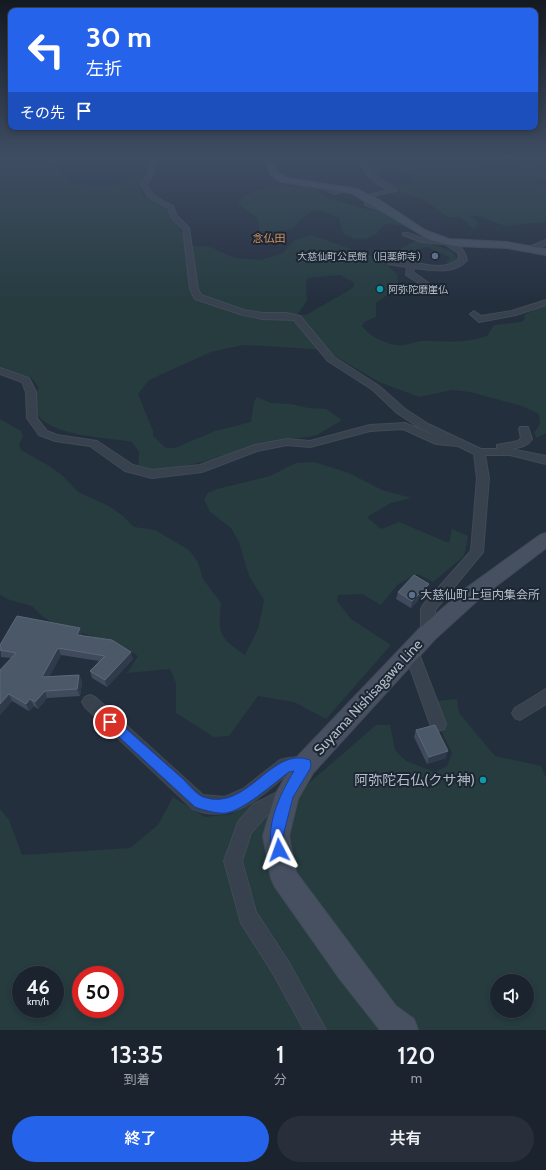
<!DOCTYPE html>
<html lang="ja">
<meta charset="utf-8">
<style>
body{margin:0;font-family:Cabin,"Noto Sans JP",sans-serif;background:#282f3a;color:#f1f3f6;height:100vh;display:flex;flex-direction:column;font-size:15px;white-space:nowrap}
*{box-sizing:border-box;margin:0}
p{font-size:13px;color:#a0a4aa}
.icon{flex:none;width:22px;height:22px;fill:none;stroke:currentColor;stroke-width:2;stroke-linecap:round;stroke-linejoin:round}
.map{position:relative;height:1030px;overflow:hidden}
.sheet{display:flex;flex-direction:column;background:#1b232e;flex:1}
.sheet>*{flex:none}
.top-card{position:absolute;left:8px;top:8px;width:530px;height:122px;border-radius:8px;box-shadow:0 2px 6px #0003,0 0 0 1px #39404a;background:#2563eb;color:#fff;overflow:hidden}
.controls{position:absolute;left:490px;top:974px;display:grid;gap:8px}
.controls a{display:grid;place-items:center;width:44px;height:44px;border-radius:50%;background:#1b232e;box-shadow:0 2px 6px #0003,0 0 0 1px #39404a;font-size:20px}
.speed{position:absolute;left:12px;top:966px;display:flex;gap:8px;font-size:20px;font-weight:700;text-align:center}
.speed>*{display:grid;place-content:center;width:52px;height:52px;border-radius:50%;background:#1b232e;box-shadow:0 2px 6px #0003,0 0 0 1px #39404a;line-height:1}
.speed small{font-size:10px;font-weight:400}
.speed .limit{border:6px solid #d22;background:#fff;color:#111}
.pin{position:absolute;display:grid;place-items:center;width:34px;height:34px;color:#fff;margin:-17px;border:2px solid #fff;border-radius:50%;box-shadow:0 1px 4px #0007}
.me{position:absolute;width:44px;margin:-22px;rotate:356deg;stroke-linejoin:round;filter:drop-shadow(0 0 3px #0008)}
.turn{display:flex;align-items:center;gap:14px;height:84px;padding:0 12px;font-size:18px}
.turn .icon{width:52px;height:52px;stroke-width:2.5}
.turn b{display:block;font-size:28px;line-height:34px}
.then{display:flex;align-items:center;height:38px;padding:0 12px;background:#0003;gap:8px;font-size:15px}
.eta{display:flex;justify-content:space-evenly;align-items:center;height:68px;text-align:center}
.eta b{font-size:24px;font-weight:600;line-height:28px}
.button{display:flex;gap:8px;margin-top:auto;padding:8px 12px}
.button a{flex:1;height:46px;border-radius:24px;background:#2563eb;color:#fff;font-size:16px;font-weight:600;line-height:46px;text-align:center}
.button a+a{background:#282f3a;color:#f1f3f6}
.map>svg:first-child{display:block}
</style>
<div class="map">
<svg width="546" height="1030" viewBox="0 0 546 1030">
<rect width="100%" height="100%" fill="#242f3e"/>
<g fill="#263c3f" fill-rule="evenodd">
<path d="M0,158H70L58,161L50,166L56,165C60,171 65,178 70,182C78,187 108,187 117,185C126,182 134,177 144,176C134,204 150,196 166,209C176,217 183,232 184,245L210,247L235,258L261,260L283,253L295,240L311,235L380,259L397,274L399,287L376,303V317L364,322L362,326C369,336 390,347 403,345C410,344 417,341 424,341C450,341 461,344 487,336L494,325L521,322L525,319L524,315L546,304V433L537,438L534,433L540,424L539,414L522,406L470,392L452,390L419,397L379,382L325,350L267,346L243,345L211,352L149,380L138,394L153,431V436L166,448H175L215,431L251,422L254,401L257,397L271,403L291,404L308,408L326,409L342,420L317,435L308,437L260,443L211,460L156,472L138,470L139,452L132,442C102,436 37,438 31,400L39,388L31,377L0,369ZM340,275L353,282L354,286L351,289L306,315H297L307,301L306,281L308,278Z"/>
<path d="M369,158H450V160L480,166L495,172L520,171L517,161L527,162L546,173V180L526,181L546,187V222L505,226L481,217L469,216L475,219L478,224L474,229L460,217H448L443,214L423,199L399,191L400,185L409,184L414,180L411,175L390,169L381,170V175L378,177L367,162Z"/>
<path d="M289,186L309,187L318,190L328,198L362,208L383,212L404,226C398,225 390,223 385,225C380,227 380,231 376,234C368,241 350,240 343,233L339,218C310,205 312,209 292,229L274,231H260L258,219L238,203C244,191 276,187 289,186Z"/>
<path d="M419,239L451,251L457,258L452,264L446,262L451,258L427,247L421,248C413,257 409,257 398,253L397,250Z"/>
<path d="M0,419L21,431L23,436L19,445L21,450L51,467L63,476L78,492L109,506L123,516L134,527L155,530L189,550L198,562L203,579L221,603C218,635 219,637 245,655L258,629L264,600L249,576L239,542L231,528L210,512L204,499L208,493L217,489L270,476L296,463L314,462L349,473L382,490L411,498L391,503L367,517L381,529L399,522L449,543L452,529L468,536L464,556L433,582L418,574L398,584L381,605L362,594L338,595L337,601L351,619L391,645L326,719L294,702L258,696L229,736L214,737L176,713V683L170,669L127,673L138,656L114,642L102,640L51,622L42,616L32,606L10,600L0,595Z"/>
<path d="M457,699L459,713L495,756L541,766L546,778V1030H0V809L9,820L22,855L130,848L158,825L173,797L205,817L232,814L258,798L291,826L301,790L376,725H390L395,750L406,761L435,772L447,766L452,753L427,702ZM21,975H55V1009H21ZM81,975H115V1009H81ZM497,981H527V1011H497Z"/>
</g>
<g fill="none" stroke-linecap="round" stroke-linejoin="round">
<defs>
<g id="street">
<path d="M151,158H157L153,175L147,184C151,196 162,201 173,206L177,216L189,228L198,289L201,295L244,310L263,313H286L300,316L334,357L379,386L405,409L428,424L481,449H497V445L518,441L521,438L519,429L520,427H528L532,439C527,447 520,447 511,449L546,456V464L510,455H485L489,478L483,552L435,610V633L433,637L428,639L423,637L421,633V609L423,605L471,551L477,478L474,454L458,446L436,444L403,429L370,431L310,447L287,445L257,451L202,472L152,478L125,471L90,446L55,441L39,435L27,418L26,392L22,382L0,374V368L29,378L36,392L37,418L47,431L57,435L97,441L133,465L152,470L200,465L255,445L287,439L310,441L370,425L405,423L443,439L420,428L397,413L373,390L328,361L294,320L263,319L243,315L195,299L190,289L183,229L172,218L168,208L148,197L141,184L147,175Z"/>
<path d="M359,158H365C368,174 383,181 396,189V191L364,198V196L388,190C376,183 361,173 359,158Z"/>
<path d="M313,183H317L340,193L335,194L313,185Z"/>
<path d="M367,202L389,210L390,211L387,213L365,205V203Z"/>
<path d="M403,233C410,231 416,237 423,238C442,241 461,237 467,260C454,275 432,270 414,268L413,272L430,284L423,286L406,275L407,267L388,264V260C411,256 438,276 459,259L458,253L445,244L422,242L403,235Z"/>
<path d="M546,240V245L528,251L524,249Z"/>
<path d="M546,300V305L516,315L479,322L470,314L474,311L481,316L512,311Z"/>
<path d="M411,645L416,647L418,651L446,724L444,729L438,731L432,729L430,724L404,651L406,647Z"/>
<path d="M546,689V704L520,720L515,718L512,713L515,708Z"/>
<path d="M90,695L95,697L203,795L225,797L243,789L280,760C289,757 302,756 311,759L313,765L311,771C304,773 296,771 289,774C284,776 277,783 272,787C248,807 225,822 193,809L85,707L82,702L85,697Z"/>
<path d="M287,787L293,789L295,795L293,801L266,816L251,833L242,861L256,912L288,961L326,1030H304L274,975L241,923L224,861L238,822L254,804Z"/>
</g>
<g id="secondary">
<path d="M264,158H272L277,172L287,178L357,189L381,201L425,230L449,239L507,242L546,249V255L507,248L454,246L430,240L351,193L281,182L270,174Z"/>
<path d="M546,533V548L479,599L435,639L313,773L298,799L289,836L296,872L396,1006L414,1019L418,1030H380L339,978L275,887L271,878L263,836L275,795L297,757L421,627L465,589L540,535Z"/>
</g>
</defs>
<use href="#street" stroke="#414a57" stroke-width="2"/>
<use href="#secondary" stroke="#414a57" stroke-width="2"/>
<use href="#street" fill="#38414e" fill-rule="evenodd"/>
<use href="#secondary" fill="#465061" fill-rule="evenodd"/>
</g>
<g fill="#3f4b5c">
<path d="M427,591L411,608L396,599L398,592Z"/>
<path d="M82,635L133,659L107,687L92,678L90,671L99,661L61,655L49,677L79,675L82,682L80,696L47,698L38,709L34,706L29,711L12,701L0,715L11,658L1,657L0,645Z"/>
<path d="M416,730L446,758L427,764L414,737Z"/>
</g>
<g fill="#2f3b4b">
<path d="M429,584L427,591L411,608L412,601Z"/>
<path d="M80,628L82,635H77Z"/>
<path d="M58,648L61,655L45,684L42,677Z"/>
<path d="M131,652L133,659L107,687L105,680Z"/>
<path d="M79,675L82,682L80,696L77,689Z"/>
<path d="M45,691L47,698L38,709L35,702Z"/>
<path d="M9,694L12,701L0,715V704Z"/>
<path d="M30,699L34,706L29,711L26,704Z"/>
<path d="M448,751L446,758L427,764L429,757Z"/>
</g>
<g fill="#4b5868" stroke="#5c6777">
<path d="M414,575L429,584L412,601L398,592Z"/>
<path d="M17,616L80,628L77,635L112,640L131,652L105,680L90,671L105,656L58,648L42,677L79,675L77,689L45,691L35,702L30,699L26,704L9,694L0,704V670L16,653L0,650V645Z"/>
<path d="M435,725L448,751L429,757L416,730Z"/>
</g>
<linearGradient id="sky" x2="0" y2="1"><stop stop-color="#141a22"/><stop offset="0.52" stop-color="#3f4d63"/><stop offset="1" stop-color="#3f4d63" stop-opacity="0"/></linearGradient>
<rect width="546" height="302" fill="url(#sky)"/>
<path fill="#2563eb" stroke="#184099" d="M110,716L114,718C137,738 160,759 183,779C188,784 196,794 203,797C248,813 271,745 310,760L311,765L310,769L293,797L283,836L286,850L284,855L279,857L274,855C263,829 280,794 294,771L289,772C274,783 244,810 226,813C217,814 203,810 195,807L106,725L104,722L106,718Z"/>
<g fill="#5c6f8a" stroke="#1d2633" stroke-width="1.5">
<circle cx="435" cy="256" r="4"/>
<circle cx="412" cy="595" r="4"/>
</g>
<g fill="#0f9aa8" stroke="#1d2633" stroke-width="1.5">
<circle cx="380" cy="289" r="4"/>
<circle cx="483" cy="780" r="4"/>
</g>
<g text-anchor="middle" stroke-width="4" stroke-linejoin="round" paint-order="stroke">
<g font-size="10" fill="#b4bcc9" stroke="#1d2633" text-anchor="end">
<text x="427" y="260">大慈仙町公民館（旧薬師寺）</text>
<text x="388" y="293" text-anchor="start">阿弥陀磨崖仏</text>
</g>
<g font-size="11" fill="#d59563" stroke="#1d2633">
<text x="269" y="242">念仏田</text>
</g>
<g font-size="12" fill="#b4bcc9" stroke="#1d2633" text-anchor="start">
<text x="420" y="599">大慈仙町上垣内集会所</text>
</g>
<g font-size="14" fill="#b4bcc9" stroke="#1d2633">
<text transform="translate(368 697) rotate(-47)" y="5">Suyama Nishisagawa Line</text>
</g>
<g font-size="14" fill="#b4bcc9" stroke="#1d2633" text-anchor="end">
<text x="475" y="785">阿弥陀石仏(クサ神)</text>
</g>
</g>
</svg>
<div class="controls">
<a><svg class="icon" aria-label="sound" viewBox="0 0 24 24"><path d="M4 9h4l5-4v14l-5-4H4zM17 9q2 3 0 6"/></svg></a>
</div>
<div class="speed"><div>46<small>km/h</small></div><div class="limit">50</div></div>
<div class="pin" style="left:110px;top:722px;background:#d93025"><svg class="icon" aria-label="arrive" viewBox="0 0 24 24"><path d="M6 21V4h12l-3 4 3 4H6"/></svg></div>
<svg class="me" style="left:279px;top:850px" viewBox="-20 -20 40 40"><path d="M0-17L14 15 0 8-14 15z" fill="#2563eb" stroke="#fff" stroke-width="4"/></svg>
<div class="top-card">
<div class="turn"><svg class="icon" aria-label="left" viewBox="0 0 24 24"><path d="M17 20v-9H6M10 6l-5 5 5 5"/></svg><div><b>30 m</b>左折</div></div>
<div class="then">その先<svg class="icon" aria-label="arrive" viewBox="0 0 24 24"><path d="M6 21V4h12l-3 4 3 4H6"/></svg></div>
</div>
</div>
<section class="sheet">
<div class="eta">
<div><b>13:35</b><p>到着</p></div>
<div><b>1</b><p>分</p></div>
<div><b>120</b><p>m</p></div>
</div>
<div class="button"><a>終了</a><a>共有</a></div>
</section>
